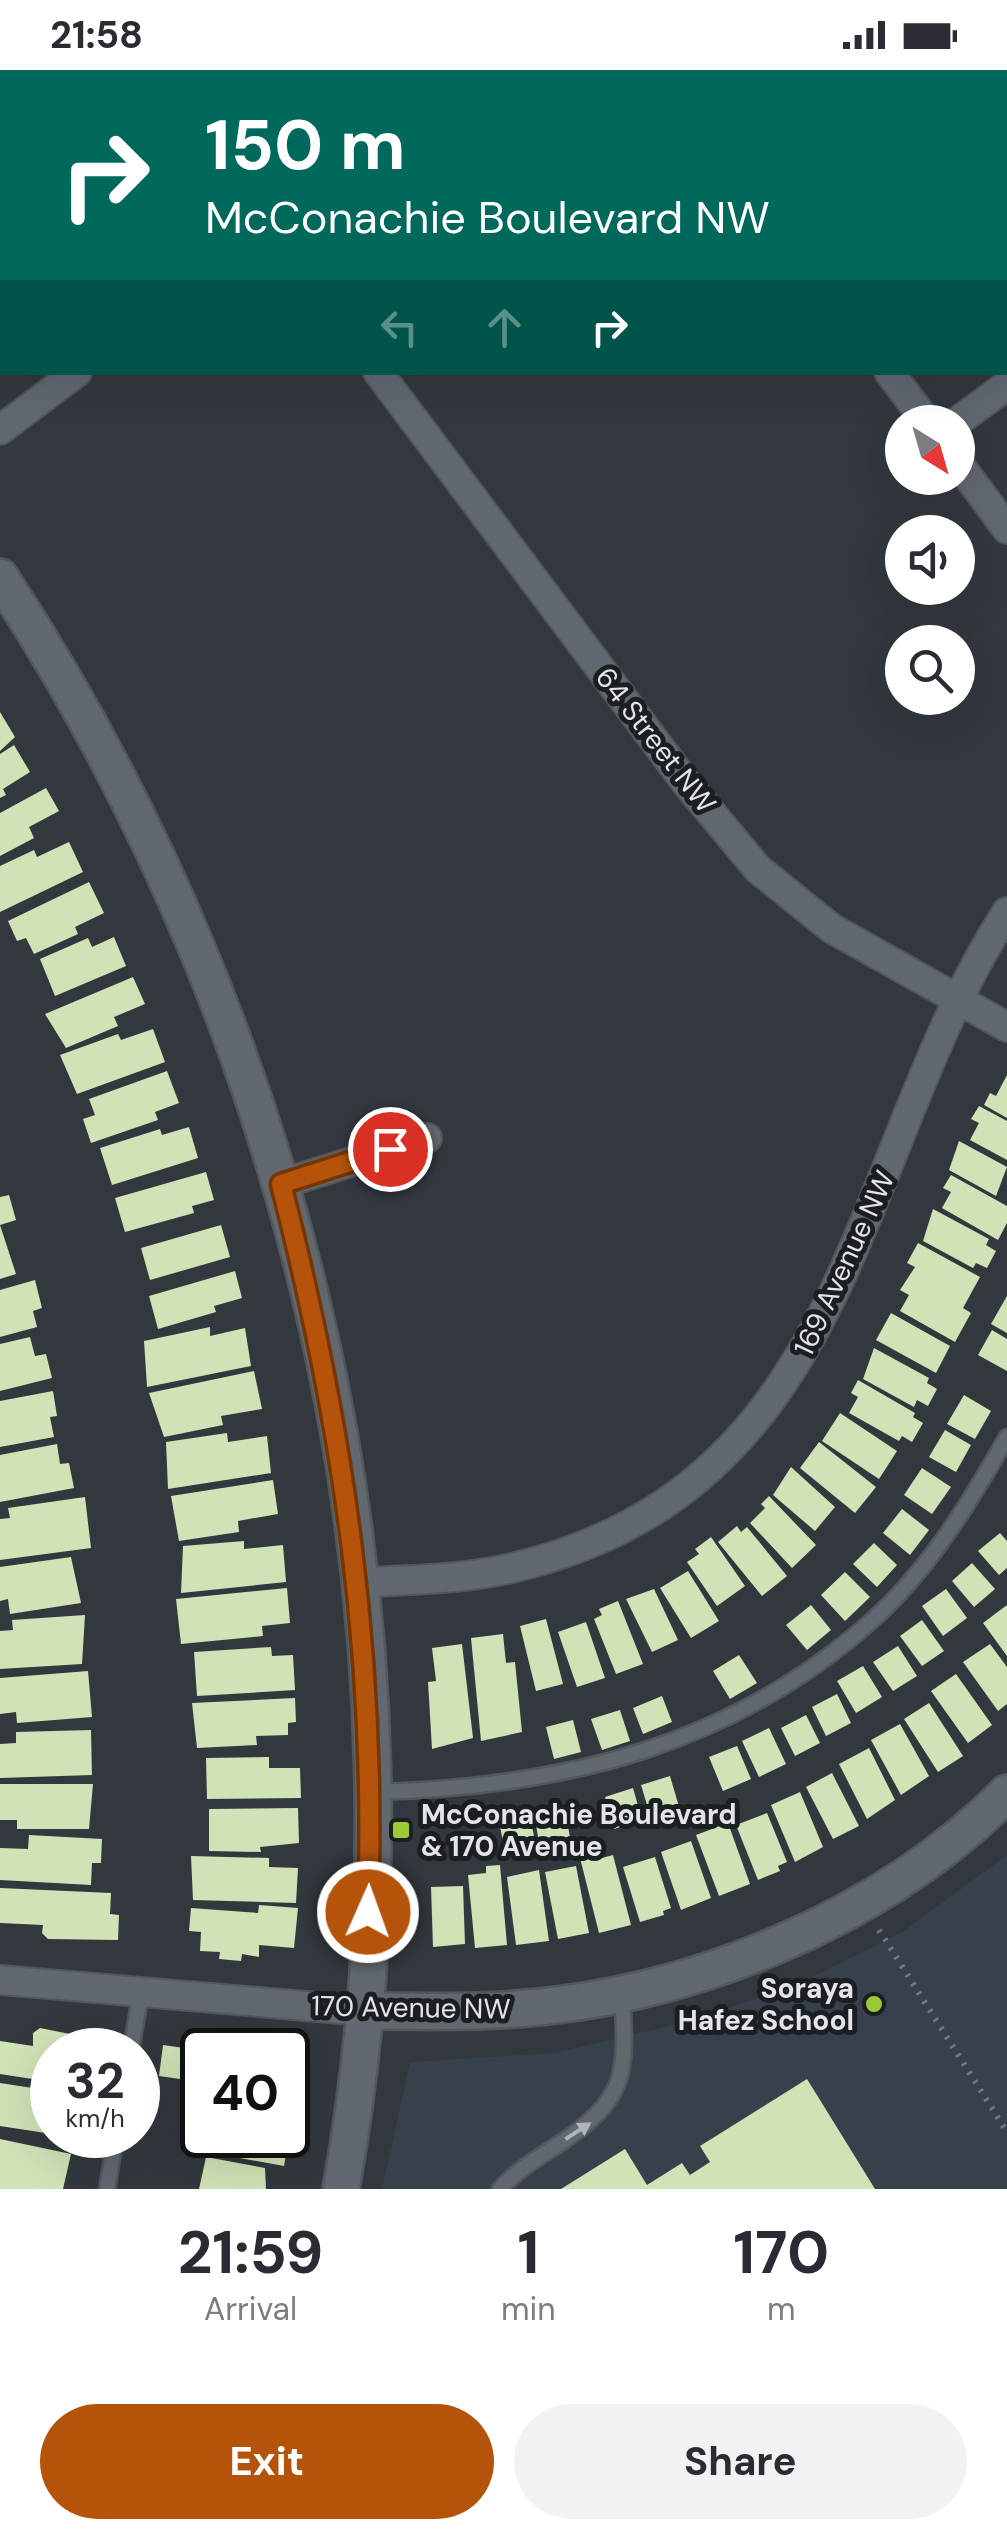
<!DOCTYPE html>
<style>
body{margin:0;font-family:"DM Sans",sans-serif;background:#f2f2f3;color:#2b2b33;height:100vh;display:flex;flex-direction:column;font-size:38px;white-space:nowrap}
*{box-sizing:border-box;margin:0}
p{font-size:32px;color:#7c7c81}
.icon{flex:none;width:55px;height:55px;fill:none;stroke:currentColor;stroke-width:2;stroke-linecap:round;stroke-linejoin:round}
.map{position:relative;height:2119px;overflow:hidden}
.side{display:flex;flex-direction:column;background:#fff;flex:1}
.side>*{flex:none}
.guide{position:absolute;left:0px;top:0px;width:1008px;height:305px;box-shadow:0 10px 40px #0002;background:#00695c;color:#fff;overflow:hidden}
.needle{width:65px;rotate:143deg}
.tools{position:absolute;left:885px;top:335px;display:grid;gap:20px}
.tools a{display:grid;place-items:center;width:90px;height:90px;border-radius:50%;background:#fff;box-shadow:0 10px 40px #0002;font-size:50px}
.speed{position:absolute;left:30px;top:1958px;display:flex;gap:20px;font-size:50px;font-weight:700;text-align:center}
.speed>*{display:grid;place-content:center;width:130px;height:130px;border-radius:50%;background:#fff;box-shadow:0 10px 40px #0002;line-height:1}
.speed small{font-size:25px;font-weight:400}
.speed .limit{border:5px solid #111;border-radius:15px;background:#fff;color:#111}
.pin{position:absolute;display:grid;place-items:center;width:85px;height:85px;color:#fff;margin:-42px;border:5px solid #fff;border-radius:50%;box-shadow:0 2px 10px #0007}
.me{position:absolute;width:110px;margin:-55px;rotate:2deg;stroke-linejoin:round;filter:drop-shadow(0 0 8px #0008)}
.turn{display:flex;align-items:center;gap:35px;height:210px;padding:0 40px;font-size:45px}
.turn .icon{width:130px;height:130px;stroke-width:2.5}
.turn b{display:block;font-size:70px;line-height:85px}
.lanes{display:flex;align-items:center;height:95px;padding:0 40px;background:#0003;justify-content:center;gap:50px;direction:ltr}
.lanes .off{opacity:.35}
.eta{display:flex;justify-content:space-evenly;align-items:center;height:170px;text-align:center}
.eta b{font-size:60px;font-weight:700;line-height:70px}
.action{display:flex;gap:20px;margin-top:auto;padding:20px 40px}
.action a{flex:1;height:115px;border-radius:60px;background:#b45309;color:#fff;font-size:40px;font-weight:700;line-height:115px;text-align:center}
.action a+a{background:#f2f2f3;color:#2b2b33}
.status{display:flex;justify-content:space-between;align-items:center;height:70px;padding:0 50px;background:#fff;direction:ltr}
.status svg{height:28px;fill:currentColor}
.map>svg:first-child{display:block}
</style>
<div class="status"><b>21:58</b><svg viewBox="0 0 49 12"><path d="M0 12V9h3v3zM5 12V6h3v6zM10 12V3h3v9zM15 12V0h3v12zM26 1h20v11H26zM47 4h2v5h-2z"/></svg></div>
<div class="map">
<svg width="1007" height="2119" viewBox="0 0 1007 2119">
<rect width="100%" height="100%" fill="#32383e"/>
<path fill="#37414c" d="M1007,1785V2119H382L410,1992L554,1983L687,1952L794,1916L901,1863Z"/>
<g fill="#d0e3b6">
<path d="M0,642L15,667L0,681Z"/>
<path d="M14,675L30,702L3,719L6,725L0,728V684Z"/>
<path d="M46,718L59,741L29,757L34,768L0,786V743Z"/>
<path d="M69,772L83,802L0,842V796L34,780L37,787Z"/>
<path d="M89,812L104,843L75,857L78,864L34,884L26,868L17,871L8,851Z"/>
<path d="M114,867L126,896L55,926L40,889L88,868L92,877Z"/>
<path d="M133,907L145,934L114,947L118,956L66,978L45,944Z"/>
<path d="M153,959L165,992L77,1024L60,985L118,964L121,970Z"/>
<path d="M167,1001L179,1033L155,1042L158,1050L91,1073L83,1049L95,1045L89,1029Z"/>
<path d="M1007,1005V1048L984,1035L990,1023L996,1026Z"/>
<path d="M979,1036L1007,1051V1090L970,1070L979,1053L971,1049Z"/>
<path d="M189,1057L198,1088L112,1115L100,1078L160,1059L162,1065Z"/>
<path d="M959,1071L1007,1097L996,1126L949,1100Z"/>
<path d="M206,1102L214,1130L192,1136L194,1143L125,1162L115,1128Z"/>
<path d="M951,1105L1007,1136V1153L998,1170L942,1138L951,1122L943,1118Z"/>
<path d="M9,1125L16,1150L0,1155V1127Z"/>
<path d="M933,1139L989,1169L986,1175L996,1181L987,1198L976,1193L973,1198L923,1171Z"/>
<path d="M0,1155L16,1204L0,1209Z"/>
<path d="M221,1155L230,1187L150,1210L141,1178Z"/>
<path d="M918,1173L980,1207L963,1238L971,1243L955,1272L900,1241L909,1225L900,1220L915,1197L907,1193Z"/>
<path d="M235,1201L242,1228L214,1236L216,1242L158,1259L149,1226Z"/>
<path d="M35,1210L42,1238L33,1241L37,1257L0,1267V1220Z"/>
<path d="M1007,1226V1263L991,1254Z"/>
<path d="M891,1243L950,1276L936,1303L876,1270Z"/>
<path d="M210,1257V1266L245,1258L251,1296L147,1317L144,1271Z"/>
<path d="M992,1260L1007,1269V1301L978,1285Z"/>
<path d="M30,1267L35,1286L46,1284L52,1308L0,1321V1274Z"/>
<path d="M874,1278L929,1308L927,1313L937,1319L928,1336L917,1330L914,1337L863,1309Z"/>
<path d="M254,1301L262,1339L221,1346L223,1355L164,1367L149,1323Z"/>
<path d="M858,1310L915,1343L913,1347L923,1353L912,1372L902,1366L899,1371L849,1343L858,1327L851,1323Z"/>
<path d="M53,1321L57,1346L50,1347L54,1367L0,1377V1331Z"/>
<path d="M964,1325L991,1341L975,1369L947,1354Z"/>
<path d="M840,1343L897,1381L879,1409L822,1371Z"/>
<path d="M945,1360L971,1375L956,1402L929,1387Z"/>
<path d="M227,1363L228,1372L267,1366L271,1403L168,1419L166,1372Z"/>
<path d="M819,1372L876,1417L855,1443L800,1398Z"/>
<path d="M57,1374L60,1394L69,1393L74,1418L0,1432V1385Z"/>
<path d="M791,1397L835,1437L815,1461L773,1425Z"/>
<path d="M922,1398L951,1417L932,1444L904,1425Z"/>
<path d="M273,1410L278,1444L238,1451L239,1462L179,1471L171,1426Z"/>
<path d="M769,1426L816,1475L792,1498L750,1453L765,1438L761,1434Z"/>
<path d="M85,1427L91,1478L0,1490V1449L10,1448L8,1438Z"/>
<path d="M902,1439L929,1460L910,1485L883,1463Z"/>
<path d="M737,1456L741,1462L747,1457L787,1506L762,1526L718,1472Z"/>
<path d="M1000,1463L1007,1471V1498L999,1505L978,1481Z"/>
<path d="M711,1467L745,1516L717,1536L687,1492L699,1484L695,1479Z"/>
<path d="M244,1471V1479L283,1475L286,1512L181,1523L183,1476Z"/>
<path d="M874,1473L897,1495L877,1517L853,1494Z"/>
<path d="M71,1487L81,1533L10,1544L8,1529L0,1531V1497Z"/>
<path d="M972,1493L995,1519L974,1537L952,1511Z"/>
<path d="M688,1501L719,1551L691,1568L660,1518Z"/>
<path d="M845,1502L870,1527L845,1551L821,1525Z"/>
<path d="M287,1518L290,1553L262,1556L263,1566L181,1574L176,1529Z"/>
<path d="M654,1519L678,1570L652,1582L626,1529Z"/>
<path d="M946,1519L967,1548L943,1566L922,1536Z"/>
<path d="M618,1531L643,1594L616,1604L594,1549L602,1545L599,1539Z"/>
<path d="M811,1535L831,1560L807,1580L786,1555Z"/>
<path d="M1007,1535V1586L983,1553Z"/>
<path d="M85,1545L82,1594L0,1599V1561L13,1560L12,1550Z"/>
<path d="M546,1549L563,1614L536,1621L520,1556Z"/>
<path d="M922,1550L944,1581L922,1596L900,1566Z"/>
<path d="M586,1552L605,1608L577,1617L558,1562Z"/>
<path d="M503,1564L506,1593L515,1592L522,1662L481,1671L471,1568Z"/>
<path d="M462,1574L473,1668L432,1679L428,1612L436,1611L432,1578Z"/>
<path d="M990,1574L1007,1597V1634L998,1641L963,1592Z"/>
<path d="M898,1576L917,1606L893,1621L873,1592Z"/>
<path d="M271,1577L272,1586L293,1585L295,1620L197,1626L194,1582Z"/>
<path d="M739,1585L757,1613L730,1629L713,1601Z"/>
<path d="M863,1596L882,1627L856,1643L837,1611Z"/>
<path d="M88,1601L92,1647L17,1653L16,1642L0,1644V1608Z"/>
<path d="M956,1604L992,1655L968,1673L931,1621Z"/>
<path d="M837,1624L851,1653L826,1666L812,1637Z"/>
<path d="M662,1626L672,1652L643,1664L633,1638Z"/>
<path d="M295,1628L296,1652L288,1653V1665L256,1666L257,1675L197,1678L192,1633Z"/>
<path d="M929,1633L963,1686L938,1702L904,1649Z"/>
<path d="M620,1640L630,1671L602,1680L591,1649Z"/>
<path d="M806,1645L820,1673L795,1686L781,1658Z"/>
<path d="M573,1650L581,1682L554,1689L546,1657Z"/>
<path d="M900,1654L929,1706L901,1725L871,1670Z"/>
<path d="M769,1658L786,1694L759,1707L742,1671Z"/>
<path d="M91,1660L92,1705L0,1708V1674L16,1673V1662Z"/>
<path d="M737,1676L751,1709L723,1721L709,1687Z"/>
<path d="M869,1678L895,1730L867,1749L839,1694Z"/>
<path d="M269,1687V1698H300L301,1728L207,1729L206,1688Z"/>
<path d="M832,1703L859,1756L833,1769L806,1717Z"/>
<path d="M670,1706L680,1740L651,1748L641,1715Z"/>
<path d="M0,1714H93L89,1759H17V1750H0Z"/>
<path d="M633,1718L642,1750L614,1759L605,1727Z"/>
<path d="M800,1722L823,1777L795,1792L771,1735Z"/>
<path d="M564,1735L570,1767L539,1773L534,1742Z"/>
<path d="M298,1738L299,1773L260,1777L261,1782L209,1781V1739Z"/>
<path d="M529,1740L535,1772L504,1777L498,1746Z"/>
<path d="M767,1743L787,1792L778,1796L780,1801L758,1810L736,1755Z"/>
<path d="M728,1753L750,1814L719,1826L696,1765Z"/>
<path d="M29,1765L102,1769L101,1793H92L91,1815L0,1810V1778L28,1779Z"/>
<path d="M691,1771L711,1828L681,1840L661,1782Z"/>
<path d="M593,1780L595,1790L613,1785L631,1855L599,1863L579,1784Z"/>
<path d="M191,1786L269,1788V1797L298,1798L296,1833L193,1830Z"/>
<path d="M655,1787L671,1838L663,1841L664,1845L640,1852L623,1797Z"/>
<path d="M500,1795L507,1875L475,1878L468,1805L486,1803V1796Z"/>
<path d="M576,1796L589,1863L558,1869L545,1802Z"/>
<path d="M539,1800L549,1871L516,1875L507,1807Z"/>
<path d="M463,1816L465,1874L433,1877L431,1817Z"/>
<path d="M0,1818L111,1823L110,1844L119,1845L118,1870L48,1869L42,1863L43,1855L0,1853Z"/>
<path d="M259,1835L298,1838L294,1878L259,1875V1887L242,1884L241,1891L219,1889L220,1882L200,1881L201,1862L189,1861L191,1838L258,1843Z"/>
<path d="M40,1958L100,1970L99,1980H52V2012L0,2004V1971L33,1976V1963Z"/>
<path d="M163,1975L191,1979L187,2010L159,2006Z"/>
<path d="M807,2009L875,2119H561L625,2079L647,2115L682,2093L690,2105L710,2092L700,2076Z"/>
<path d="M0,2013L52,2021V2064L0,2056Z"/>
<path d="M289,2065L284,2096L201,2081L204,2067L212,2065Z"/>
<path d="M0,2069L71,2084L63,2119H0Z"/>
<path d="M206,2087L265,2098L266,2119H199Z"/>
</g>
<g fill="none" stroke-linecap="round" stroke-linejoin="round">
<defs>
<g id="service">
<path d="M372,1722C561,1718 735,1676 878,1545C931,1496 972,1429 1007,1367"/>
<path d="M131,1980L141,1922"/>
<path d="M107,2119L116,2065"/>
<path d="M500,2119C516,2101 536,2089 556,2076C628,2029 627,2004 622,1923"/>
</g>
<g id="minor">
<path d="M153,0L154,2"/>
<path d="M33,2L37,0"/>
<path d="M723,2L727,0"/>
<path d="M0,27L2,25"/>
<path d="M378,302L687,714L758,799L831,858L1007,957"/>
<path d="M889,302L927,352"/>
<path d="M957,352L1007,315"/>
<path d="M0,360L77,302"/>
<path d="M958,393L1007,459"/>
<path d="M281,1114L427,1068"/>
<path d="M358,1513C410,1509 465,1510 516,1497C855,1415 850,1086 1007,842"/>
<path d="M0,1910L364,1941"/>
</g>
<g id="tertiary">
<path d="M0,507C307,973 440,1567 341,2119"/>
<path d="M364,1941C415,1941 465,1943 516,1939C692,1926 882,1849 1007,1723"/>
</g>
</defs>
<use href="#service" stroke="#52575c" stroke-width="19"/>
<use href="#minor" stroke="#52575c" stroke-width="32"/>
<use href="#tertiary" stroke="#52575c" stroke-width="40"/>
<path stroke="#73797e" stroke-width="6" stroke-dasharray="2.5 8" stroke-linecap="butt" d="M879,1860L1007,2062"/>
<use href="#service" stroke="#626870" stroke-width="14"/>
<use href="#minor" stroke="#626870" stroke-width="28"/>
<use href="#tertiary" stroke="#626870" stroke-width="35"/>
</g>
<defs><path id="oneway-solid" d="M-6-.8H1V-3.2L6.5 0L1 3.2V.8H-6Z" transform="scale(2.5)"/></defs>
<use fill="#afb4b9" href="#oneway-solid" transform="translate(578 2061) rotate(-33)"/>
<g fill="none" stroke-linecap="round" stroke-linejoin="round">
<defs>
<path id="route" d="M368,1842C377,1588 344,1360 281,1114L390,1079"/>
</defs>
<use href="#route" stroke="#753606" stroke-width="25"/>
<use href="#route" stroke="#b45309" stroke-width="18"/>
</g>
<g fill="#99cb36" stroke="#1c1f22" stroke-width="4">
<rect x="391" y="1750" width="20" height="20" rx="5"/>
<circle cx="874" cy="1934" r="10"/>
</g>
<g text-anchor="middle" stroke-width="10" stroke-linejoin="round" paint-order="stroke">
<g font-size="28" fill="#e2e6ea" stroke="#1c1f22">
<text transform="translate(656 670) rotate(52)" y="10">64 Street NW</text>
<text transform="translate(844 1193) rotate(-65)" y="10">169 Avenue NW</text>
<text transform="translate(411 1937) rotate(1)" y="10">170 Avenue NW</text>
</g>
<g font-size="28" font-weight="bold" fill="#e2e6ea" stroke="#1c1f22" text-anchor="start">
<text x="421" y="1754">McConachie Boulevard<tspan x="421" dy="32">&amp; 170 Avenue</tspan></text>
<text x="854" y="1928" text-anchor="end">Soraya<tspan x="854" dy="32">Hafez School</tspan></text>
</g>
</g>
</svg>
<div class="tools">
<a><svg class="needle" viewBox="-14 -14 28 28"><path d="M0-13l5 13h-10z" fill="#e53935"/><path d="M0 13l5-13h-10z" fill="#7c7c81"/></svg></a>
<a><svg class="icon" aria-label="sound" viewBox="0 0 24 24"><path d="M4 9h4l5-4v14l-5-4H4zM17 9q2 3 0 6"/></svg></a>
<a><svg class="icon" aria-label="search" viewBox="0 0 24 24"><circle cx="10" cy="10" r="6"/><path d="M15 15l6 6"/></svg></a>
</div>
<div class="speed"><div>32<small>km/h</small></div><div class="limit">40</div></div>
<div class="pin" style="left:390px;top:1079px;background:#d93025"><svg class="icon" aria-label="arrive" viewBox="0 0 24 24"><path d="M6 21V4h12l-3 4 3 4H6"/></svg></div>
<svg class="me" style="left:368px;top:1842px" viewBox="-20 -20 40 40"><circle r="17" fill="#b45309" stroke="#fff" stroke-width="3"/><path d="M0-11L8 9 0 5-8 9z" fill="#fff"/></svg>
<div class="guide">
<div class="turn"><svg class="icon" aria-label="right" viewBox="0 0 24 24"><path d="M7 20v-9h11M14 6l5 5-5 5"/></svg><div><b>150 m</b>McConachie Boulevard NW</div></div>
<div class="lanes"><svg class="icon off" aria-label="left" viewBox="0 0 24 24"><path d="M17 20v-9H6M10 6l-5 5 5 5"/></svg><svg class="icon off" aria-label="ahead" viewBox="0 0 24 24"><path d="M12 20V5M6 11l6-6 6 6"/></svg><svg class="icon" aria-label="right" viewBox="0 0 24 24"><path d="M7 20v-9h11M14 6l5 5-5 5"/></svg></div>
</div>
</div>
<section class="side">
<div class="eta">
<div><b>21:59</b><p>Arrival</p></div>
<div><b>1</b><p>min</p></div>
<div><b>170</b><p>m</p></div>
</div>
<div class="action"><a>Exit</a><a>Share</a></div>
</section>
